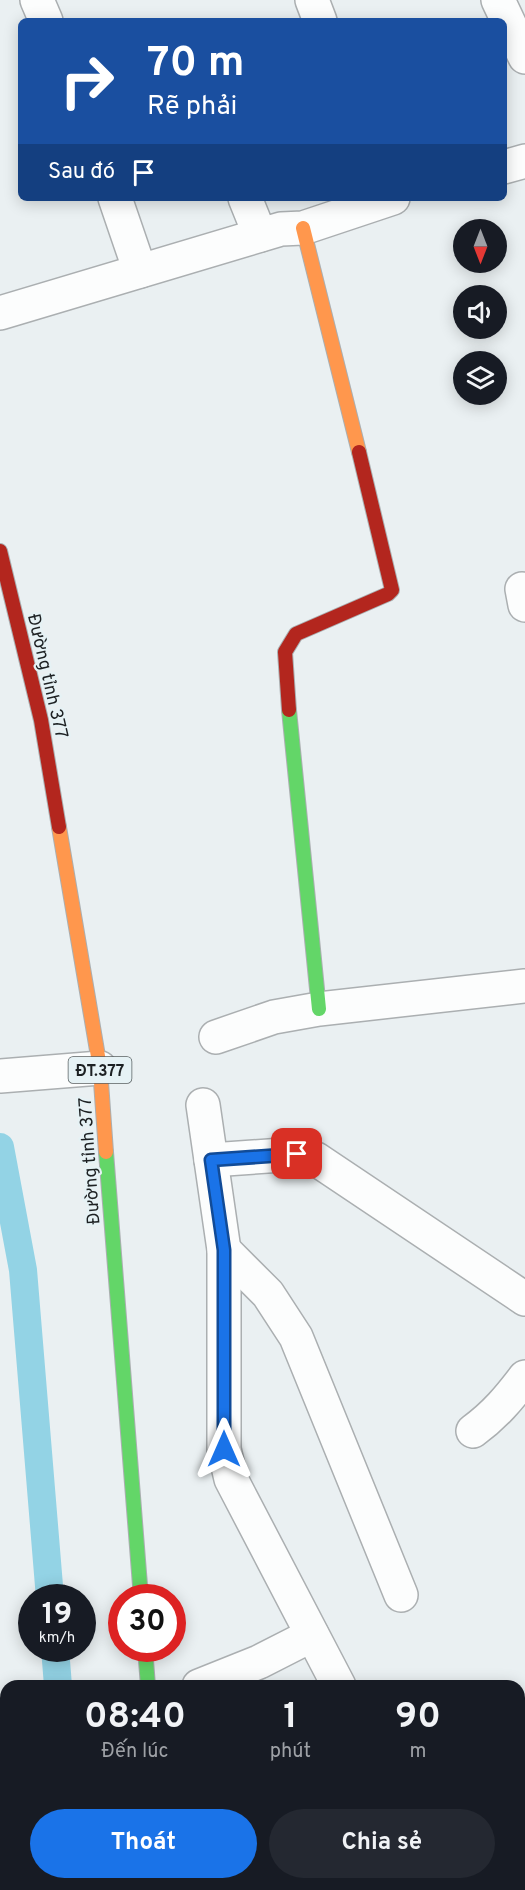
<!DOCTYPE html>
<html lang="vi">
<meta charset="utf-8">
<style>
body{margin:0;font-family:Overpass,sans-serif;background:#242831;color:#f1f3f6;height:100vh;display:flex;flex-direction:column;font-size:22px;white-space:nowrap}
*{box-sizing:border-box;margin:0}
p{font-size:20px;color:#9ea1a6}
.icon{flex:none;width:33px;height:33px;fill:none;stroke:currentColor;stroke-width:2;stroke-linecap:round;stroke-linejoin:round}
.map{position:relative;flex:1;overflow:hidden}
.drawer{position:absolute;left:0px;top:1680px;width:525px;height:210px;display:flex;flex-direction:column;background:#171b24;border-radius:18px 18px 0 0;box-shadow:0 3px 15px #0003}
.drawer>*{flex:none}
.hud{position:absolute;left:18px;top:18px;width:489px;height:183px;border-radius:9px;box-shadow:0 3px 15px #0003;background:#1a4fa0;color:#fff;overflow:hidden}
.needle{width:39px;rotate:180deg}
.fabs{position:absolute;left:453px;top:219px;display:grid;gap:12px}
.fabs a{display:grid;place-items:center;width:54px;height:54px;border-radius:50%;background:#171b24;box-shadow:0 3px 15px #0003;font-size:30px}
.speed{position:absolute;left:18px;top:1584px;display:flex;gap:12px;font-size:30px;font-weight:700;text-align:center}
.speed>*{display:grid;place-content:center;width:78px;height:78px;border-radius:50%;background:#171b24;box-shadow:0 3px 15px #0003;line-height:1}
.speed small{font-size:15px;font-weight:400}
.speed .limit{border:9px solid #d22;background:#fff;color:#111}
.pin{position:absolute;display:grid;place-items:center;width:51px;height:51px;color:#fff;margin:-26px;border-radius:12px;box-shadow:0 3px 9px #0006}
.me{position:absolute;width:66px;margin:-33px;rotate:0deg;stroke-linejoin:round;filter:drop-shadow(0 0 4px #0008)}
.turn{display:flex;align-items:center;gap:21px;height:126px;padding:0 30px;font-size:27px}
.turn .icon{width:78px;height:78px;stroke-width:2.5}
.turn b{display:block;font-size:42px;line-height:51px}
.then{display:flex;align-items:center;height:57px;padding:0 30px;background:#0003;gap:12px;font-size:22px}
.eta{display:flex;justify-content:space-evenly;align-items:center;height:102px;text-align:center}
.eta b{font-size:36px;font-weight:700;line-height:42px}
.action{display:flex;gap:12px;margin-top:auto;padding:12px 30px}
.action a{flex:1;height:69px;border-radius:36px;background:#1a73e8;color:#fff;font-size:24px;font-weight:700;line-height:69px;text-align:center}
.action a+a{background:#242831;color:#f1f3f6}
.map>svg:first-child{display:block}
</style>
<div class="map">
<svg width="525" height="1890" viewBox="0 0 525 1890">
<rect width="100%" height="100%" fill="#eaf0f2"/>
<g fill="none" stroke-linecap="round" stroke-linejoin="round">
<g stroke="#93d3e5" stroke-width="28">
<path d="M0,1147L23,1270L50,1598"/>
<path d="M55,1648L58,1686"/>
<path d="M63,1884V1890"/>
</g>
<defs>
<g id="street">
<path d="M37,0L46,21"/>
<path d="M312,0L320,21"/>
<path d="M498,0L525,57"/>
<path d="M504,167L525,161"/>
<path d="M115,198L140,271"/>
<path d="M245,198L260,235"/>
<path d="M0,313L281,229L303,228L393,198"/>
<path d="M522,589L525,605"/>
<path d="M216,1037L274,1017L319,1009L525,986"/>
<path d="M0,1076L100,1068"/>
<path d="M203,1105L224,1250V1449L231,1479L339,1686"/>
<path d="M211,1160L297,1154L316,1159L525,1299"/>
<path d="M224,1250L268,1294L296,1337L401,1595"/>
<path d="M473,1431C495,1415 509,1398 525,1377"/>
<path d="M199,1686L259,1662L312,1635"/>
<path d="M308,1884L312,1890"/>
<path d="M453,1884L456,1890"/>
</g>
<g id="fast">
<path d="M289,710L319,1009"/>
<path d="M106,1152L141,1598"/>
<path d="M145,1648L148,1686"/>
</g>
<g id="slow">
<path d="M303,228L359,452"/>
<path d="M59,827L100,1068L106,1152"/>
<path d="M163,1884L164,1890"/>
</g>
<g id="jam">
<path d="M0,551L41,720L59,827"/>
<path d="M289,710L285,652L296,634L388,594L392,590L359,452"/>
</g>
</defs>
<use href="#street" stroke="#abafb1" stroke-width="36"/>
<use href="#fast" stroke="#abafb1" stroke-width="16"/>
<use href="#slow" stroke="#abafb1" stroke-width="16"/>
<use href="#jam" stroke="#abafb1" stroke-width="16"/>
<use href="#street" stroke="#fcfdfd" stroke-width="33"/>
<use href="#fast" stroke="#63d668" stroke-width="14"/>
<use href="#slow" stroke="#ff974d" stroke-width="14"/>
<use href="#jam" stroke="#b3261e" stroke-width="14"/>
</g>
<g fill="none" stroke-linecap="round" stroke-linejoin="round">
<defs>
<path id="route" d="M224,1449V1250L211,1160L297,1154"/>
</defs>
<use href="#route" stroke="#114b97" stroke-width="15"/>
<use href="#route" stroke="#1a73e8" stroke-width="10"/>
</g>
<g text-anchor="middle" stroke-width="4.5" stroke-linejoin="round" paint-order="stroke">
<rect fill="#e6f2f5" stroke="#596062" stroke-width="1.5" x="68.5" y="1057" width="63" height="26" rx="4.5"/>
<g font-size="16" font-weight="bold" fill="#1d2123">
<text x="100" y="1076">ĐT.377</text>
</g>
<g font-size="18" fill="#1d2123" stroke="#e6f2f5">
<text transform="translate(48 676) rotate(77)" y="6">Đường tỉnh 377</text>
<text transform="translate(89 1161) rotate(-94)" y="6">Đường tỉnh 377</text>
</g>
</g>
</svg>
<div class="fabs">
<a><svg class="needle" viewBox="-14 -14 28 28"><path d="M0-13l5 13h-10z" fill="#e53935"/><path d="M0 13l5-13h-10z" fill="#9ea1a6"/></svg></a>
<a><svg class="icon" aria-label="sound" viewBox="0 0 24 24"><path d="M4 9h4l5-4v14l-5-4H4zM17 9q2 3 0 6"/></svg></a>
<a><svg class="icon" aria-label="layers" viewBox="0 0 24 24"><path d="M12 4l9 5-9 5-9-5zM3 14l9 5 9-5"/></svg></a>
</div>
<div class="speed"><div>19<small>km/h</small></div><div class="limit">30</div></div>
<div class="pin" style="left:297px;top:1154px;background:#d93025"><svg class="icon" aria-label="arrive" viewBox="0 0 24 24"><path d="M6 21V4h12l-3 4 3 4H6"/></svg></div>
<svg class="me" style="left:224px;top:1449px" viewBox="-20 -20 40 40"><path d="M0-17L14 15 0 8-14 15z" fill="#1a73e8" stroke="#fff" stroke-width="4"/></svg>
<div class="hud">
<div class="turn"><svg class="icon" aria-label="right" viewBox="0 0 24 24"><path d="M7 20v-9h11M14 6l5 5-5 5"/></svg><div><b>70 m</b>Rẽ phải</div></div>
<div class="then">Sau đó<svg class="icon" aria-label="arrive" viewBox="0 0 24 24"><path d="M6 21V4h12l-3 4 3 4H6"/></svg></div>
</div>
<section class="drawer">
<div class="eta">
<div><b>08:40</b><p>Đến lúc</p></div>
<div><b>1</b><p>phút</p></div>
<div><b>90</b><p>m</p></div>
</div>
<div class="action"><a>Thoát</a><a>Chia sẻ</a></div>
</section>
</div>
